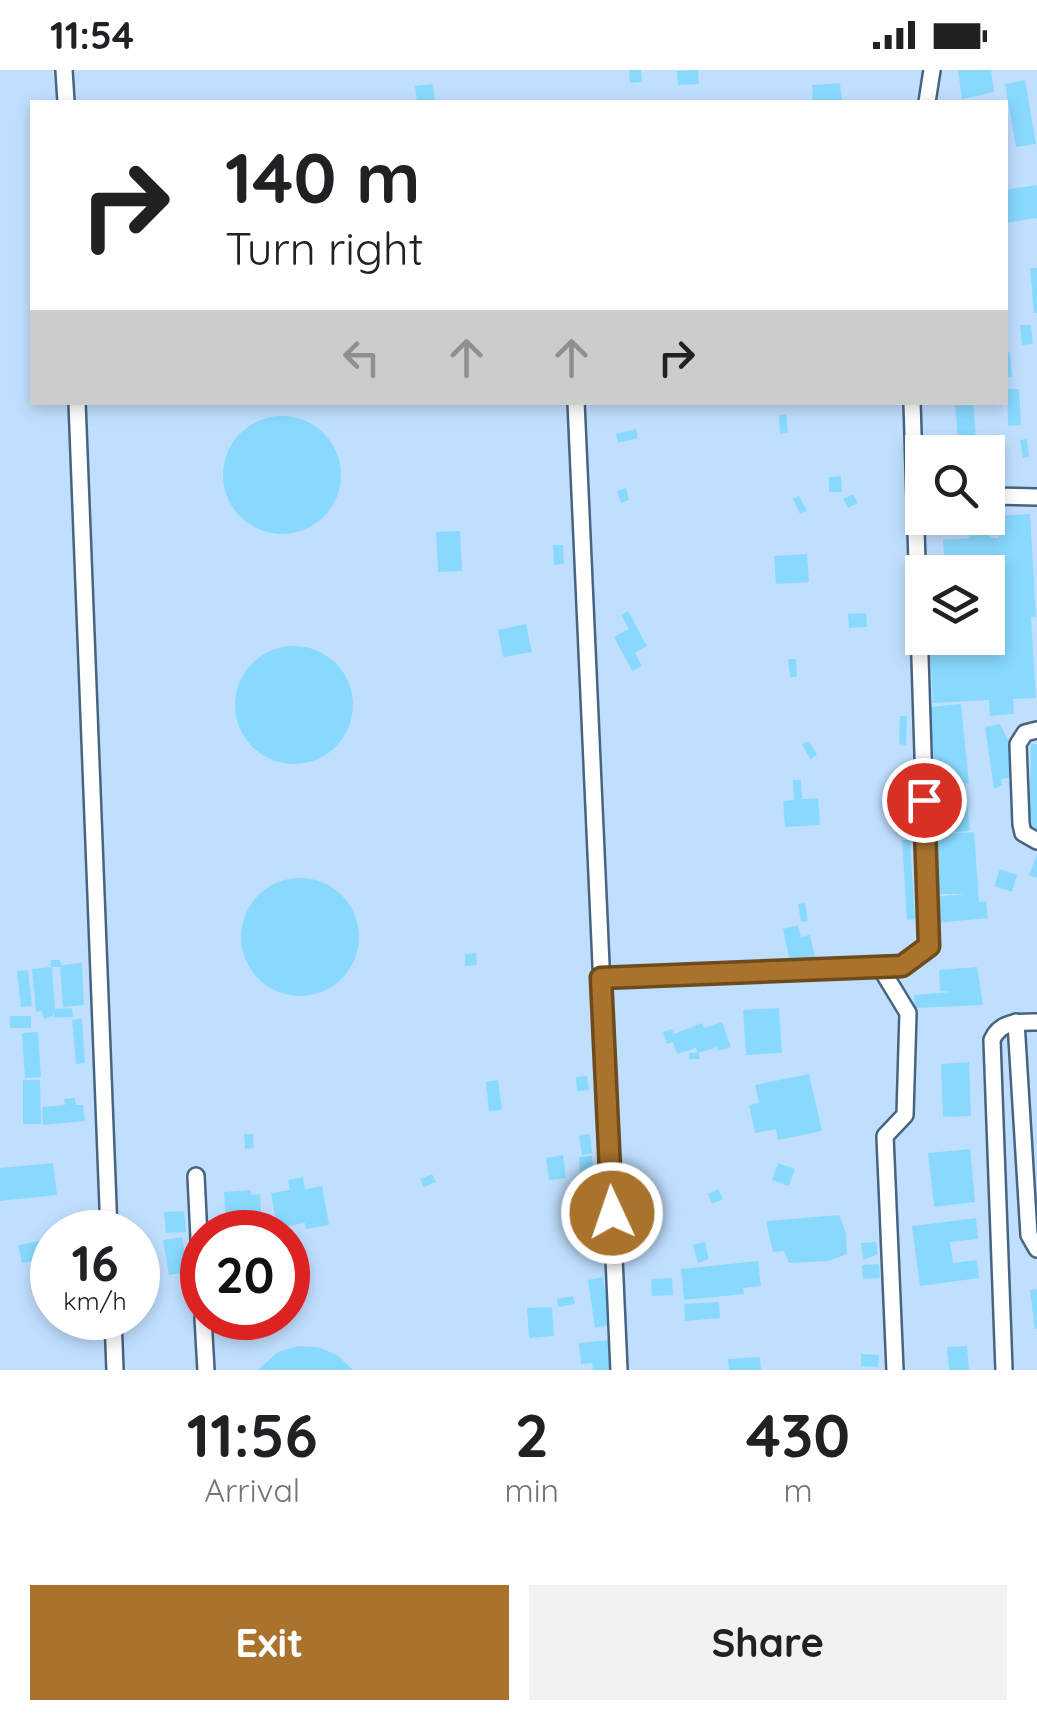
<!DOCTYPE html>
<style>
body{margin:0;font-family:Quicksand,sans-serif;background:#f2f2f2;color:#202124;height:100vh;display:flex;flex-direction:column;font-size:38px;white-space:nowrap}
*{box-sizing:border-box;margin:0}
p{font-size:32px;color:#757577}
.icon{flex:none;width:55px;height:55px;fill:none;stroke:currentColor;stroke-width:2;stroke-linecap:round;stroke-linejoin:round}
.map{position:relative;height:1300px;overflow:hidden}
.drawer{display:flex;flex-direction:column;background:#fff;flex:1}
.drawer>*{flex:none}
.guide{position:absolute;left:30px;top:30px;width:978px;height:305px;border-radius:0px;box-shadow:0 5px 15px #0003;background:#fff;color:#202124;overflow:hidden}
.fabs{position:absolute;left:905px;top:365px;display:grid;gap:20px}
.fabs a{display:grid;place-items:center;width:100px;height:100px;border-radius:0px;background:#fff;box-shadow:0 5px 15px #0003;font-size:50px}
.speed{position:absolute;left:30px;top:1140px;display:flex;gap:20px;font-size:50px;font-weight:700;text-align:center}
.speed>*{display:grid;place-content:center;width:130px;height:130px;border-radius:50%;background:#fff;box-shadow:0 5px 15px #0003;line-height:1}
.speed small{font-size:25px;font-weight:400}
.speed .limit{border:15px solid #d22;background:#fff;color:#111}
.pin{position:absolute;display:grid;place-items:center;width:85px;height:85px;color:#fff;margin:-42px;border:5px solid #fff;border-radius:50%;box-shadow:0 2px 10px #0007}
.me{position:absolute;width:110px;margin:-55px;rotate:357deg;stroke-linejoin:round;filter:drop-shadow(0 0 8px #0008)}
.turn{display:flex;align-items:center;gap:35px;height:210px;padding:0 30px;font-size:45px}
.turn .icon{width:130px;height:130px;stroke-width:2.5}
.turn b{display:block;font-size:70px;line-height:85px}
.lanes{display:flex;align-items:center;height:95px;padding:0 30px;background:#0003;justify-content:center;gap:50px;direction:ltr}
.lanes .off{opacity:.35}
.eta{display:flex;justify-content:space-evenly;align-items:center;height:170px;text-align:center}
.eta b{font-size:60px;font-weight:800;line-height:70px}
.button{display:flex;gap:20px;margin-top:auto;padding:20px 30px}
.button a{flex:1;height:115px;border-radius:0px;background:#a9732d;color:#fff;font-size:40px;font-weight:800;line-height:115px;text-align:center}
.button a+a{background:#f2f2f2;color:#202124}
.status{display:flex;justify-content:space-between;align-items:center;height:70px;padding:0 50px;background:#fff;direction:ltr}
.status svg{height:28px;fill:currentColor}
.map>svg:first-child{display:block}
</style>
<div class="status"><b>11:54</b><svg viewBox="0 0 49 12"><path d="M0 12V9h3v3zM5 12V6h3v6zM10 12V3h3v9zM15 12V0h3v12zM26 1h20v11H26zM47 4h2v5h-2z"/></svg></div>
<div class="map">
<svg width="1037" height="1300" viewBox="0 0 1037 1300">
<rect width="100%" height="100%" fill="#d3e6fb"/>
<path fill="#c0dfff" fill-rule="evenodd" d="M0,0H1037V1300H0ZM32,32H1005V332H32ZM922,382H988V448H922ZM922,502H988V568H922ZM52,1162H138V1248H52ZM202,1162H288V1248H202Z"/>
<g fill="#89d9ff">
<path d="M629,0H641L642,12L630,13Z"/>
<path d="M698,0L699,14L678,15L677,1Z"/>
<path d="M958,0H991L994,22L962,29Z"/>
<path d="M1025,10L1036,74L1016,77L1005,14Z"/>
<path d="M840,13L842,32H813L812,15Z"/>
<path d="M433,14L435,32H417L415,16Z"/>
<path d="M1037,115V148L1005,153V120Z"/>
<path d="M1030,198H1037V243H1034Z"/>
<path d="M1020,255H1031L1033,274L1022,275Z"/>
<path d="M1010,282L1012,307L1005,308V283Z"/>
<path d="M1007,319H1019L1021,355L1008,356Z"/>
<path d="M955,332H973L977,382H959Z"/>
<path d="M786,344L788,363L780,364L779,345Z"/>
<circle cx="282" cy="405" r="59"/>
<path d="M636,359L638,368L618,373L616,364Z"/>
<path d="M1027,369L1029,387L1023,388L1020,370Z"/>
<path d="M841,406L842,422H829V407Z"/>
<path d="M626,418L629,430L621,433L617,421Z"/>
<path d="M853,424L858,433L848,438L843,429Z"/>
<path d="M799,426L807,441L800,444L793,429Z"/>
<path d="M1030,444L1036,547H1031L1036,628L1013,629L1014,644L990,646L989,630L933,633L930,579L950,577L949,568H988V502H945L943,470L969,468V460L990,459V468H999L997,446Z"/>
<path d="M460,461L462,501L438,502L436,462Z"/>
<path d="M553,475H563L564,494L554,495Z"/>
<path d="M807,484L809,512L776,514L774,486Z"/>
<path d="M628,541L647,576L635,583L642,596L632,601L614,567L629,559L621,545Z"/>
<path d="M866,543L867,557L849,558L848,544Z"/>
<path d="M526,554L532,582L503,587L498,560Z"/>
<circle cx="294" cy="635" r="59"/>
<path d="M788,589H796L797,607H790Z"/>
<path d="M961,634L969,713L965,714L970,761L941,763L929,637Z"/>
<path d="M900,646H907L906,675L899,674Z"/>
<path d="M1000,654L1014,682L1012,707L1001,709L1002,715L994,719L985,657Z"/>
<path d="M809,671L817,685L810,689L802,674Z"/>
<path d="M1031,674H1037V759H1029Z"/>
<path d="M793,710H801L802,729L818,728L820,755L785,757L783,731L794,730Z"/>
<path d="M974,762L979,832L986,831L988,848L935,853L933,827L967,824H936L932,765Z"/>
<path d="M902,770H910L915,849L907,850Z"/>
<path d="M1037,784V808L1029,805Z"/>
<path d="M1000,799L1017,805L1012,822L994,816Z"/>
<circle cx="300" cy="867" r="59"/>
<path d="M805,833L808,851L801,852L798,834Z"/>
<path d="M798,855L801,867L810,865L815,887L790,893L783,859Z"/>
<path d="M476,883L477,895L465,896V884Z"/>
<path d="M51,890H60L61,895L82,893L84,935L63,937L60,897H51Z"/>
<path d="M52,897L55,939L72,938L73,947L54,948V940L53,946L44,949L42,941L36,942L32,899Z"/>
<path d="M977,897L983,935L915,938L914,925L951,922L940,921L939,900Z"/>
<path d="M28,900L32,936L21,937L17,901Z"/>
<path d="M779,938L782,983L746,985L743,940Z"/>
<rect x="10" y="946" width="21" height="12"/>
<path d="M82,949L85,993L76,994L72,950Z"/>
<path d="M722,952L731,977L718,981L717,977L698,983L700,989H689V983H697L696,978L677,984L673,972L667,974L663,962L672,959L674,964L702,953L704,958Z"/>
<path d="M38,962L41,1007L25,1008L22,963Z"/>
<path d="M969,992L971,1046L943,1047L941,994Z"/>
<path d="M809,1004L822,1061L778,1070L776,1059L755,1063L749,1035L759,1033L755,1015Z"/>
<path d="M587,1006L589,1020L577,1021L576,1007Z"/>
<path d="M23,1010H40L41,1054H23Z"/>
<path d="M498,1010L502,1040L489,1041L486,1012Z"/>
<path d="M75,1028L76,1035H83L85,1051L43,1055L42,1037L65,1035L64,1029Z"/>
<path d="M244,1064H253L254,1078L245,1079Z"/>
<path d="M590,1064L592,1083L582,1085L579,1066Z"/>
<path d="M970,1079L975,1132L934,1137L928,1083Z"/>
<path d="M563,1085L566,1108L549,1110L546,1088Z"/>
<path d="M592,1086L593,1108H580L579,1087Z"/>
<path d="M53,1093L57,1125L0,1131V1098Z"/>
<path d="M778,1093L795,1099L789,1116L772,1110Z"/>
<path d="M432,1104L436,1112L424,1117L420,1109Z"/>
<path d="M303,1107L305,1119L322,1116L329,1155L306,1159L305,1153L277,1158L271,1123L290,1120L288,1110Z"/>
<path d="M718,1119L723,1129L712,1134L708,1124Z"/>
<path d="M251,1120V1125L260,1124L262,1158L227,1160L224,1122Z"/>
<path d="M184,1141L186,1162L166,1163L164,1142Z"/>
<path d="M839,1145L846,1163L847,1184L829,1191L789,1193L784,1181L773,1182L766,1151Z"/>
<path d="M976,1148L978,1169L950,1172L953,1193L977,1190L979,1208L920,1216L912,1156Z"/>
<path d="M182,1167L188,1202L169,1205L163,1170Z"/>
<path d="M45,1170L49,1188L22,1193L18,1175Z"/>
<path d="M705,1172L709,1189L698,1193L693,1175Z"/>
<path d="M876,1172L878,1184L863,1190L861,1173Z"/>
<path d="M758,1191L761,1216L743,1218L744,1224L684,1230L681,1199Z"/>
<path d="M879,1194L880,1208L863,1209L862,1195Z"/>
<path d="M603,1207L610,1255L595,1258L588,1210Z"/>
<path d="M672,1208L673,1225L652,1226L651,1209Z"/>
<path d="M1037,1219V1259H1035L1030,1220Z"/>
<path d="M573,1226L575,1234L558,1237L557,1229Z"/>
<path d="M719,1232L720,1248L685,1251L684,1234Z"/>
<path d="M552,1237L554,1266L529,1268L527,1238Z"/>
<path d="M609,1270L612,1300H593L592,1293L581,1294L579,1273Z"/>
<path d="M298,1276L318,1277L337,1285L353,1300H258L278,1282Z"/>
<path d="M967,1276L969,1300H949L947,1277Z"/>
<path d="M861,1284L879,1285L878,1297L861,1296Z"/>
<path d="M760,1287L761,1300H729L728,1289Z"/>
</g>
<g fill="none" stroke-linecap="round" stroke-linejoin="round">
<defs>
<g id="minor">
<path d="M64,0L66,32"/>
<path d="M927,32L932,0"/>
<path d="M77,332L109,1162"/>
<path d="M576,332L619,1300"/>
<path d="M988,426L1037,427"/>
<path d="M1037,660L1025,663L1018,674L1021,754L1023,763L1037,771"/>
<path d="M880,897L908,943L905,1045L885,1066L895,1300"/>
<path d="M601,908L902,896L929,876L912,332"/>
<path d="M1016,952L1029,1165L1037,1179"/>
<path d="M196,1106L202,1229"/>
<path d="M113,1248L115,1300"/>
<path d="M203,1248L206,1300"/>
<path d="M1004,1300L992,970C1000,951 1018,952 1037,952"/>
</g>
</defs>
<use href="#minor" stroke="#476481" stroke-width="20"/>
<use href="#minor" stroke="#fff" stroke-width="15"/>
</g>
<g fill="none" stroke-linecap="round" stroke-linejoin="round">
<defs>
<path id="route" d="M612,1143L601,908L902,896L929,876L924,730"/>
</defs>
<use href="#route" stroke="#6e4b1d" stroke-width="25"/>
<use href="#route" stroke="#a9732d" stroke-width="18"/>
</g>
</svg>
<div class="fabs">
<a><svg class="icon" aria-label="search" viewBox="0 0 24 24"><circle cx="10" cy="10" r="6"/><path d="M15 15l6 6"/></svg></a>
<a><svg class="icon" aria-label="layers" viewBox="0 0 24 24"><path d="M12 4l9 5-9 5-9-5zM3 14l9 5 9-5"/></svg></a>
</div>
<div class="speed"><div>16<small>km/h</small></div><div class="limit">20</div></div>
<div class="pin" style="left:924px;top:730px;background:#d93025"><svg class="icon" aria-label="arrive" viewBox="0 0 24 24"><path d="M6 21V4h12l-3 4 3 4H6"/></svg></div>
<svg class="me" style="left:612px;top:1143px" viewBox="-20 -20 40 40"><circle r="17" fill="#a9732d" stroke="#fff" stroke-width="3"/><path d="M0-11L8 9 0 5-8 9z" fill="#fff"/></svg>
<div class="guide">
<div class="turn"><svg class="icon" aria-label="right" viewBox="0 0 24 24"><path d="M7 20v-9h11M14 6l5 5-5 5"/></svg><div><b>140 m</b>Turn right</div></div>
<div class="lanes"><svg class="icon off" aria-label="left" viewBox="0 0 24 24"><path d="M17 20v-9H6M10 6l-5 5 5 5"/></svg><svg class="icon off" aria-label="ahead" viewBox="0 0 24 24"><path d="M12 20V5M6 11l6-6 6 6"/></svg><svg class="icon off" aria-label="ahead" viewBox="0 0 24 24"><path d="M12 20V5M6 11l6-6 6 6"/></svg><svg class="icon" aria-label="right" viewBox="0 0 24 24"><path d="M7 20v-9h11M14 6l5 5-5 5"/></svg></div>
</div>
</div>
<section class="drawer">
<div class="eta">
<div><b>11:56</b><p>Arrival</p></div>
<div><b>2</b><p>min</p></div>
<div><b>430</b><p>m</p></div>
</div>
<div class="button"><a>Exit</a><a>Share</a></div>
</section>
